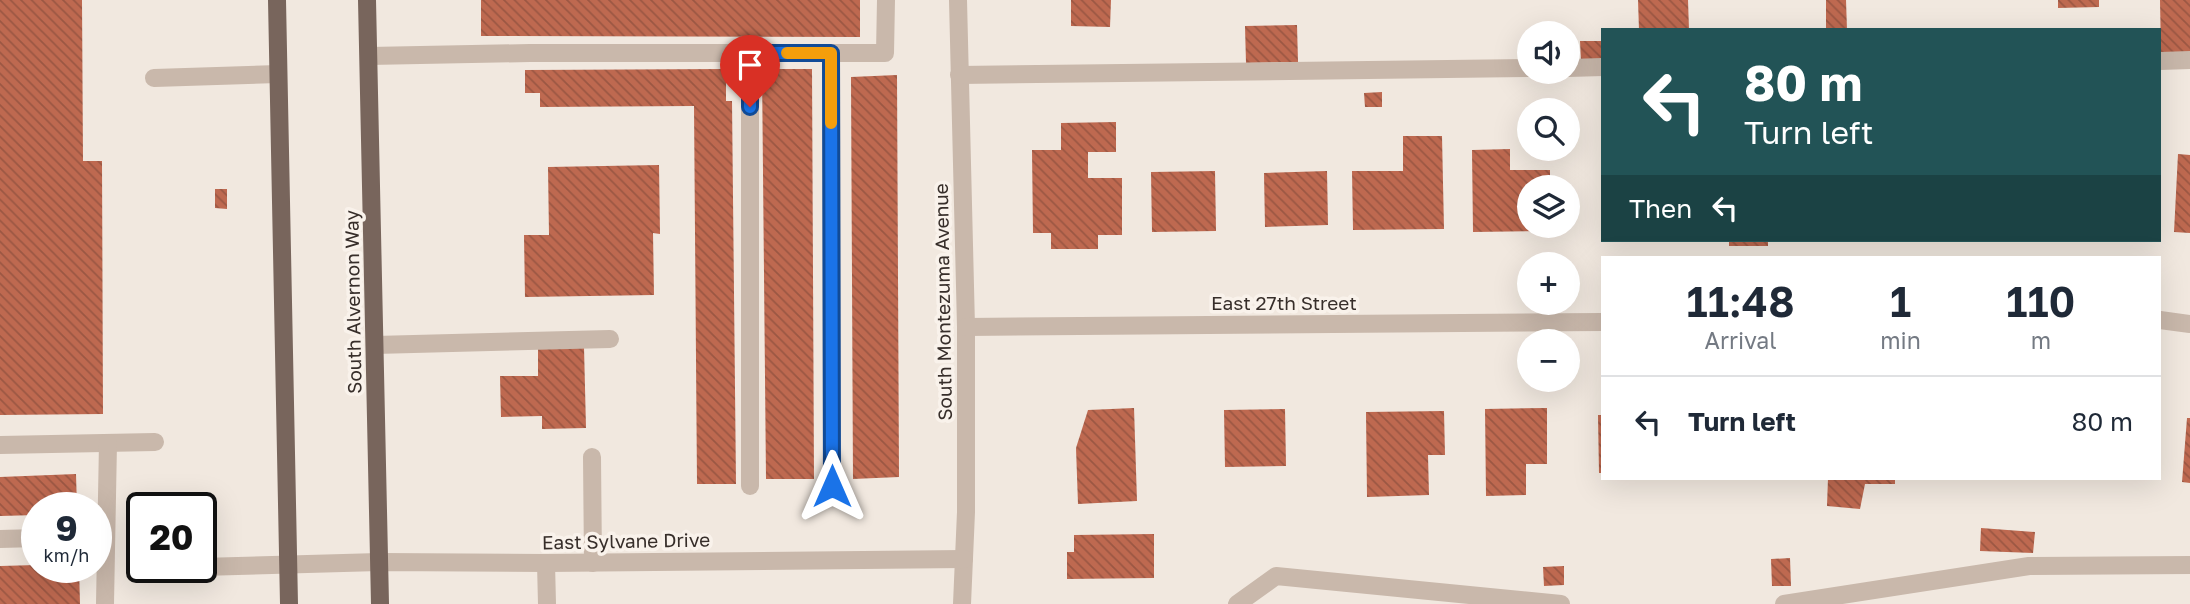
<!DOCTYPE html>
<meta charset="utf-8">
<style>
body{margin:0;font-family:"Golos Text",sans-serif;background:#f6f6f7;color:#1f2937;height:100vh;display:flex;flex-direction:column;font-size:26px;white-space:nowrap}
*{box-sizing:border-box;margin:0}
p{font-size:23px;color:#747a83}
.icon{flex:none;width:38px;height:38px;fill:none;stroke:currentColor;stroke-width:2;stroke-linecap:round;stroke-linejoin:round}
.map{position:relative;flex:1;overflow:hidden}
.drawer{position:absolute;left:1601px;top:256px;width:560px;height:224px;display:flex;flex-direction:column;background:#fff;border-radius:0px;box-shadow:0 7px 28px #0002}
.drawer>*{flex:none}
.banner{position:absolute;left:1601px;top:28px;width:560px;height:214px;border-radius:0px;box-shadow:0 7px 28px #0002;background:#225356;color:#fff;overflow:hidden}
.tools{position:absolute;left:1517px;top:21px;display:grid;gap:14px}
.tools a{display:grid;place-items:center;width:63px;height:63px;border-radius:50%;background:#fff;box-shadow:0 7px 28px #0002;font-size:35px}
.speed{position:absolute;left:21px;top:492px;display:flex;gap:14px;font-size:35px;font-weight:700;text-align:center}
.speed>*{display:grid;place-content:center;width:91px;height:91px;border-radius:50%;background:#fff;box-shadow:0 7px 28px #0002;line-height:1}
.speed small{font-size:18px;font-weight:400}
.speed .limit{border:4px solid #111;border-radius:10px;background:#fff;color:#111}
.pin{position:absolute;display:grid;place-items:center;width:60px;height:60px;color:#fff;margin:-72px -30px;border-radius:50% 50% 50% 0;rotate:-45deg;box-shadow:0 0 7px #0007}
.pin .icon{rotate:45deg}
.me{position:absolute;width:77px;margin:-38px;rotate:0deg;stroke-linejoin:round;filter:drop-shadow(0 0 5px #0008)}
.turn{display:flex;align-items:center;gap:24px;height:147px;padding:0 28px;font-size:32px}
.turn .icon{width:91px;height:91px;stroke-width:2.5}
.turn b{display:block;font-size:49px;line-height:60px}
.then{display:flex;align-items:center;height:66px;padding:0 28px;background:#0003;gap:14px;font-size:26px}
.eta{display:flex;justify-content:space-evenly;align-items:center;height:119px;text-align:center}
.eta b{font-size:42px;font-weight:600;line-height:49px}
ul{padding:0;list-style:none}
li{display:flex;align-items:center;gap:21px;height:91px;padding:0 28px;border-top:2px solid #e0e1e3}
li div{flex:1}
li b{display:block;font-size:26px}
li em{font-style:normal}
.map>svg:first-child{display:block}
</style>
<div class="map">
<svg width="2190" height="604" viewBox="0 0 2190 604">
<defs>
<pattern id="building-back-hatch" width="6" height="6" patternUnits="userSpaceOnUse" patternTransform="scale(1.75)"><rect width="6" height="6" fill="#be6950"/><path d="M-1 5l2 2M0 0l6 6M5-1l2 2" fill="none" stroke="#9b5743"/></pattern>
</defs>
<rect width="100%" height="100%" fill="#f1e8df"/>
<g fill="url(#building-back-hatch)">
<path d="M0,0H82L83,161H102L103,414L0,415Z"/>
<path d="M481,0H860V37L481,36Z"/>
<path d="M1071,0H1111L1110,27L1071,26Z"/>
<path d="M1638,0H1688L1689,30H1639Z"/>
<path d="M1826,0H1846L1847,30H1826Z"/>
<path d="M2058,0H2099V7L2058,8Z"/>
<path d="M2160,0H2190V54L2161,55Z"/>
<path d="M1297,25L1298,62L1246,63L1245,26Z"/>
<path d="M1580,41H1603V59L1581,60Z"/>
<path d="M726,69V101H732L736,484H697L694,106L540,107V93H525V70Z"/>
<path d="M762,69H812L814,479H766Z"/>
<path d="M897,75L899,477L853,479L851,77Z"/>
<path d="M1382,92V107H1365L1364,93Z"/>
<path d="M1116,122V152H1088V178H1122V235H1098V249H1051V233H1033L1032,150H1061V123Z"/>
<path d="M1403,136H1442L1444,229L1353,230L1352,171H1403Z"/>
<path d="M1510,149V170H1550V187H1530V226H1550V231L1473,232L1472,150Z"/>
<path d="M2178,154L2190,155V233L2174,232Z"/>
<path d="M659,165L660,234L653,233L654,295L525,297L524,235H549L548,167Z"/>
<path d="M1215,171L1216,231L1152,232L1151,172Z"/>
<path d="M1327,171L1328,225L1265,227L1264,173Z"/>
<path d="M215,189H227V209L215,208Z"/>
<rect x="1729" y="240" width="39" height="6"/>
<path d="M584,347L586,428L542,429V416L501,417L500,376H538V348Z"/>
<path d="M1134,408L1137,501L1078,504L1076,448L1088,410Z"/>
<path d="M1547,408V464H1526V495L1486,496L1485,409Z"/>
<path d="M1285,409L1286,466L1225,467L1224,410Z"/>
<path d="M1444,411L1445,455H1428L1429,495L1367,497L1366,412Z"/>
<path d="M1598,415H1603V473H1599Z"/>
<path d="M2187,418H2190V483L2182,482Z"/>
<path d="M76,474L77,508H37V515L0,516V477Z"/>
<path d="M1828,478H1895V484H1865L1860,509L1827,506Z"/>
<path d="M1981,528L2035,532L2033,553L1980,551Z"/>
<path d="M1154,534V578L1067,579V552H1074V535Z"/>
<path d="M1790,558L1791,586H1772L1771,559Z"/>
<path d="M37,565V567H79L80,604H0V566Z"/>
<path d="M1564,566V585L1544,586L1543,567Z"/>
</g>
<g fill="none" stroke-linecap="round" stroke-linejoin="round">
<g stroke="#c9b8ab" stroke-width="18">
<path d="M958,0L966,327V512L962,604"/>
<path d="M750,53V486"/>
<path d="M831,53L832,487"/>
<path d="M369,56L530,53H885L886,0"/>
<path d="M2160,61L2190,60"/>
<path d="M1568,68L1603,67"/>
<path d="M959,75L1530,68"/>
<path d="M154,78L278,74"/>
<path d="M2160,320L2190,324"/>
<path d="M966,327L1603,322"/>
<path d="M375,345L610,339"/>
<path d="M0,445L155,442"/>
<path d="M592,457L593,563"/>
<path d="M0,539L37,538"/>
<path d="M546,563L547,604"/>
<path d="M201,567L379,562L546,563L964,559"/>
<path d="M156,568L183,567"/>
<path d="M105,604L108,443"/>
<path d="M1237,604L1276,576L1561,604"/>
<path d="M1784,604L2029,566L2190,565"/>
</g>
<g stroke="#78655c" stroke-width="18">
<path d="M277,0L289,604"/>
<path d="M367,0L380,604"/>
</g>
</g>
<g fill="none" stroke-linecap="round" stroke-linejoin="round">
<defs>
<path id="route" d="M750,107V53H831L832,486"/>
</defs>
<use href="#route" stroke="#114b97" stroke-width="18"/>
<use href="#route" stroke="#1a73e8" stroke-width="12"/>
<path stroke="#f59e0b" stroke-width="12" d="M787,53H831V123"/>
</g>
<g text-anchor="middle" stroke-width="7" stroke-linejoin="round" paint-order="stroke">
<g font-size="19" fill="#372e2a" stroke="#f9f2eb">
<text transform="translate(353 302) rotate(-91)" y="7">South Alvernon Way</text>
<text transform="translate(943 302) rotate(-91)" y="7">South Montezuma Avenue</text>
<text x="1284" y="310">East 27th Street</text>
<text transform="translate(626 541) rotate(-1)" y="7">East Sylvane Drive</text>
</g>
</g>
</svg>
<div class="tools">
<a><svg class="icon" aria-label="sound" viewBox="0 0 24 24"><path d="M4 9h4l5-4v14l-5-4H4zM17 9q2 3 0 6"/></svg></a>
<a><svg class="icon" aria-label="search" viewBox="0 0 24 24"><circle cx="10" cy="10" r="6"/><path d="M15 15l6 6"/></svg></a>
<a><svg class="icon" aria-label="layers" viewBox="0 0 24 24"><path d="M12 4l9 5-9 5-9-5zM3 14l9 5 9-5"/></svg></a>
<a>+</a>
<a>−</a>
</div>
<div class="speed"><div>9<small>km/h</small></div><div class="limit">20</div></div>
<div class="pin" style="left:750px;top:107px;background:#d93025"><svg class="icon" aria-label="arrive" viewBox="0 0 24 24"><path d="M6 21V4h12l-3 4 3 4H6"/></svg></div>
<svg class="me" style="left:832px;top:486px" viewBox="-20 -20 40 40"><path d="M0-17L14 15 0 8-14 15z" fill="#1a73e8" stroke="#fff" stroke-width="4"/></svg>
<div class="banner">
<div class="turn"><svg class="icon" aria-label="left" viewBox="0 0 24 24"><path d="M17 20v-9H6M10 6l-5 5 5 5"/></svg><div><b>80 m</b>Turn left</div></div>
<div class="then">Then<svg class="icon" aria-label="left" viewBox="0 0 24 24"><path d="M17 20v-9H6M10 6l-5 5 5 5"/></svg></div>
</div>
<section class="drawer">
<div class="eta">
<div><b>11:48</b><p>Arrival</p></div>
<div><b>1</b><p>min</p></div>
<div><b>110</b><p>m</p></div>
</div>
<ul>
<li><svg class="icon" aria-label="left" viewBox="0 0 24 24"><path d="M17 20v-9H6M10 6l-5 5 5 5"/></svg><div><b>Turn left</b></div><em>80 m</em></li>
</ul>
</section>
</div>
